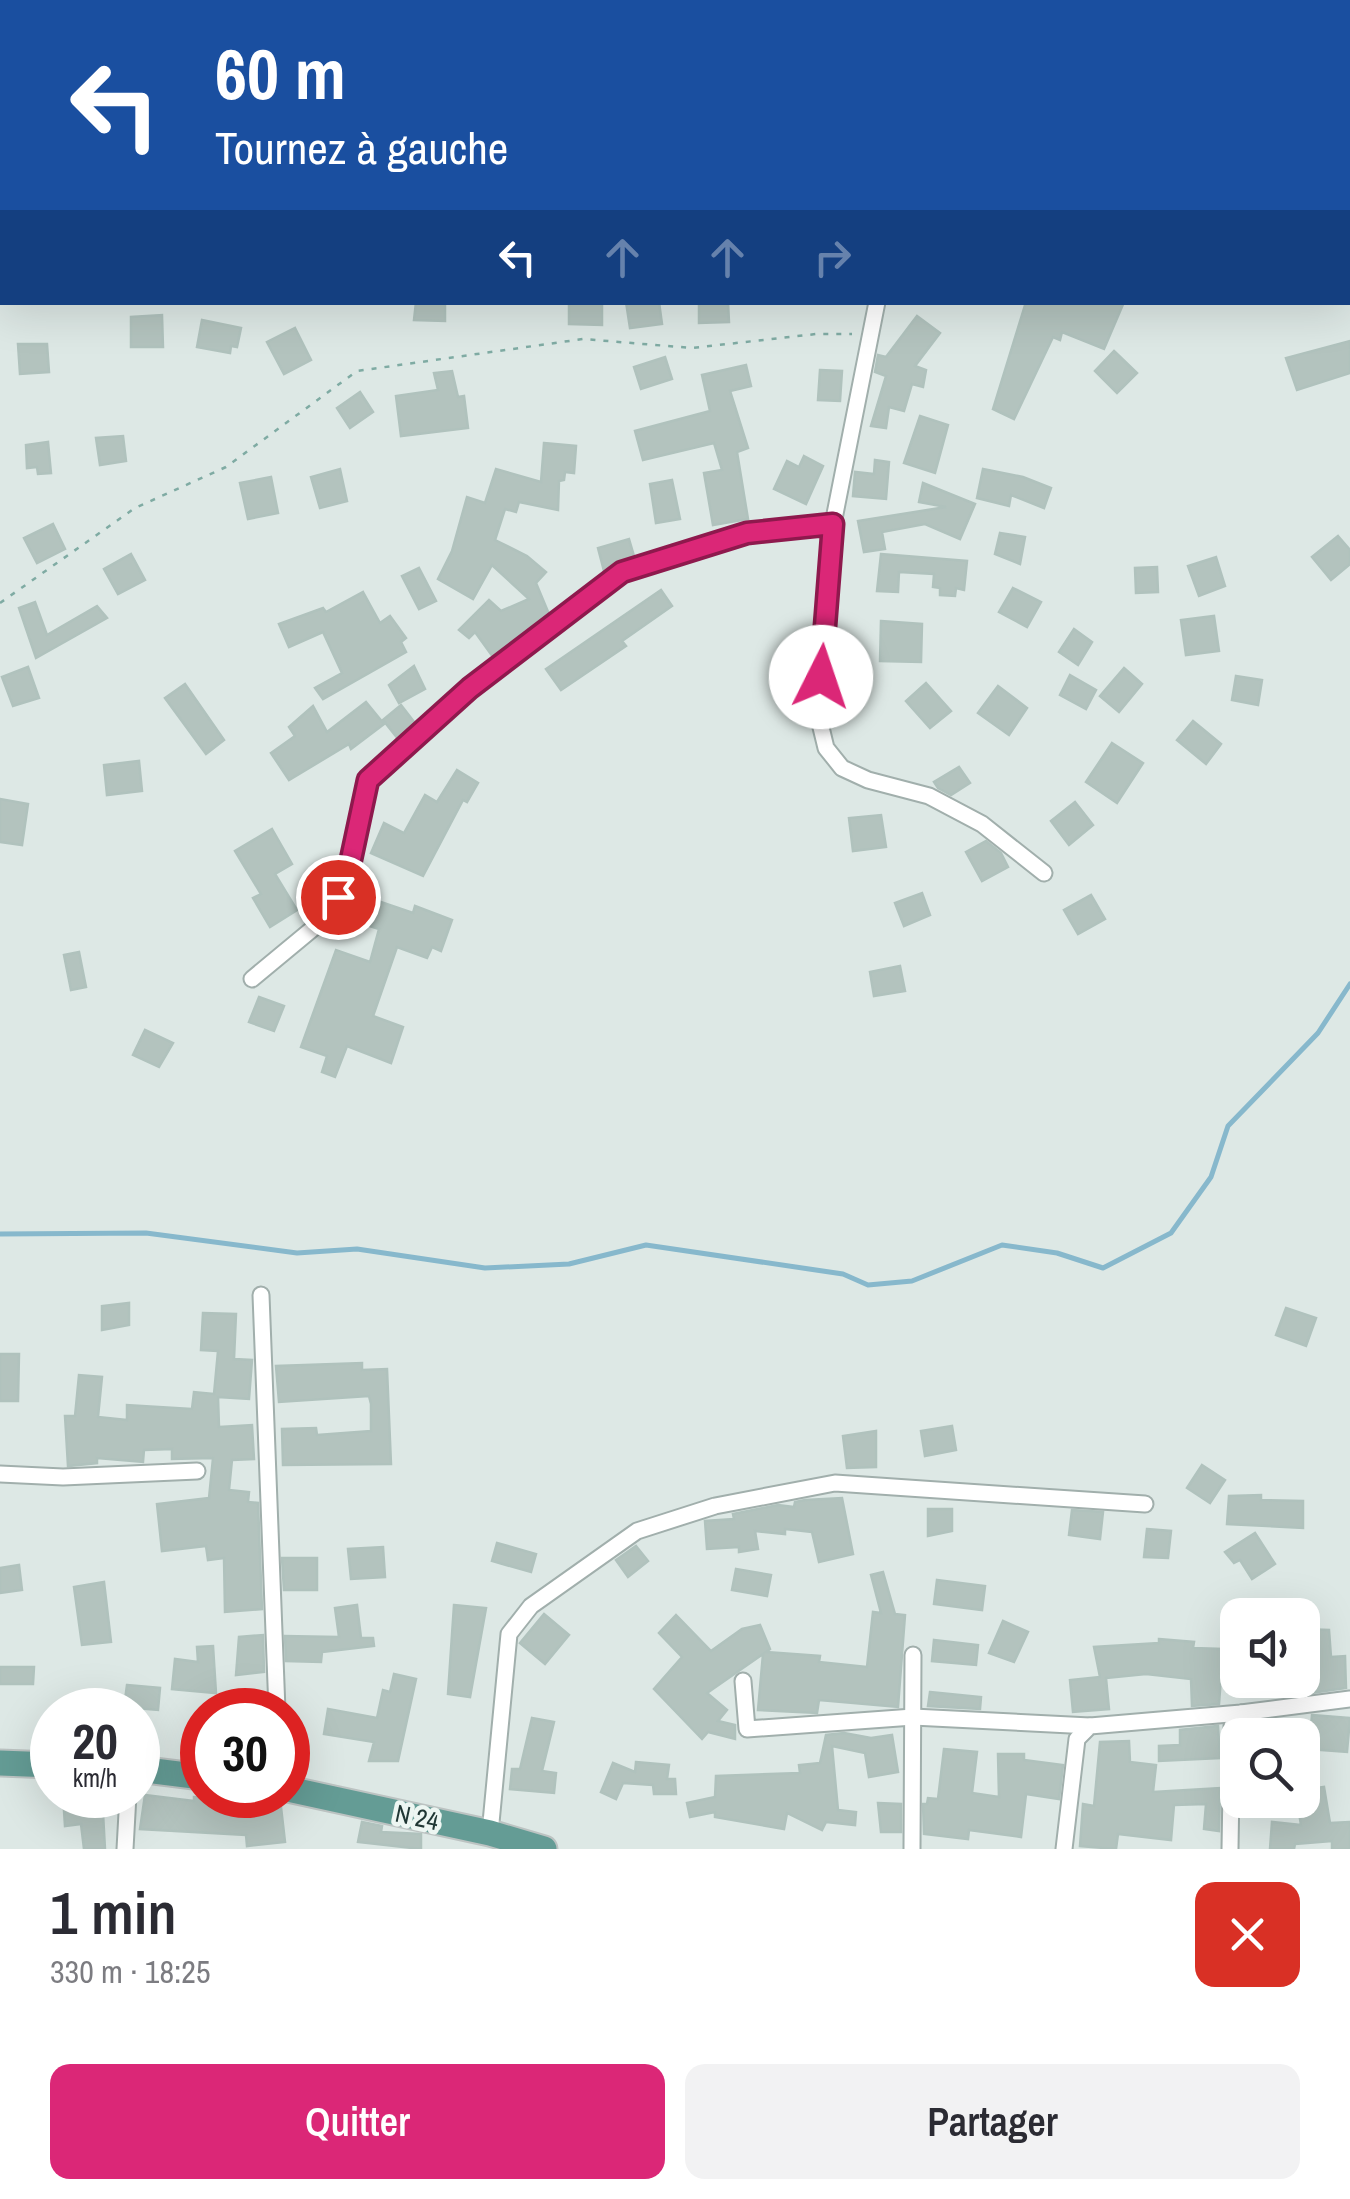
<!DOCTYPE html>
<html lang="fr">
<meta charset="utf-8">
<style>
body{margin:0;font-family:"Archivo Narrow",sans-serif;background:#f2f2f3;color:#2b2b33;height:100vh;display:flex;flex-direction:column;font-size:38px;white-space:nowrap}
*{box-sizing:border-box;margin:0}
p{font-size:32px;color:#7c7c81}
.icon{flex:none;width:55px;height:55px;fill:none;stroke:currentColor;stroke-width:2;stroke-linecap:round;stroke-linejoin:round}
.map{position:relative;height:1849px;overflow:hidden}
.sheet{display:flex;flex-direction:column;background:#fff;flex:1}
.sheet>*{flex:none}
.guide{position:absolute;left:0px;top:0px;width:1350px;height:305px;box-shadow:0 10px 40px #0002;background:#1a4fa0;color:#fff;overflow:hidden}
.buttons{position:absolute;left:1220px;top:1598px;display:grid;gap:20px}
.buttons a{display:grid;place-items:center;width:100px;height:100px;border-radius:20px;background:#fff;box-shadow:0 10px 40px #0002;font-size:50px}
.speed{position:absolute;left:30px;top:1688px;display:flex;gap:20px;font-size:50px;font-weight:700;text-align:center}
.speed>*{display:grid;place-content:center;width:130px;height:130px;border-radius:50%;background:#fff;box-shadow:0 10px 40px #0002;line-height:1}
.speed small{font-size:25px;font-weight:400}
.speed .limit{border:15px solid #d22;background:#fff;color:#111}
.pin{position:absolute;display:grid;place-items:center;width:85px;height:85px;color:#fff;margin:-42px;border:5px solid #fff;border-radius:50%;box-shadow:0 2px 10px #0007}
.me{position:absolute;width:110px;margin:-55px;rotate:4deg;stroke-linejoin:round;filter:drop-shadow(0 0 8px #0008)}
.turn{display:flex;align-items:center;gap:35px;height:210px;padding:0 50px;font-size:45px}
.turn .icon{width:130px;height:130px;stroke-width:2.5}
.turn b{display:block;font-size:70px;line-height:85px}
.lanes{display:flex;align-items:center;height:95px;padding:0 50px;background:#0003;justify-content:center;gap:50px;direction:ltr}
.lanes .off{opacity:.35}
.round{display:grid;place-items:center;flex:none;width:105px;height:105px;border-radius:20px;background:#f2f2f3}
.head{display:flex;align-items:center;justify-content:space-between;height:170px;padding:0 50px}
h1{font-size:60px;font-weight:600;line-height:75px}
.cta{display:flex;gap:20px;margin-top:auto;padding:20px 50px}
.cta a{flex:1;height:115px;border-radius:20px;background:#db2777;color:#fff;font-size:40px;font-weight:600;line-height:115px;text-align:center}
.cta a+a{background:#f2f2f3;color:#2b2b33}
.map>svg:first-child{display:block}
</style>
<div class="map">
<svg width="1350" height="1849" viewBox="0 0 1350 1849">
<rect width="100%" height="100%" fill="#dde8e5"/>
<g fill="none" stroke-linecap="round" stroke-linejoin="round">
<path stroke="#87b8cc" stroke-width="5" d="M0,1234L146,1233L297,1253L357,1249L485,1268L569,1264L646,1245L843,1274L868,1285L912,1281L1002,1245L1057,1253L1103,1268L1171,1233L1211,1177L1228,1126L1318,1033L1350,984"/>
</g>
<g fill="#b3c3be" stroke="#b0c2bd" stroke-width="2.5">
<path d="M416,302H445V321L414,320Z"/>
<path d="M569,302H602V325L569,324Z"/>
<path d="M626,302H659L662,324L630,328Z"/>
<path d="M699,302H728L729,322L699,323Z"/>
<path d="M1026,302H1124L1104,349L1062,332L1060,340L1053,337L1014,419L993,409Z"/>
<path d="M162,315L163,347H131V317Z"/>
<path d="M917,316L940,333L915,366L926,370L923,387L912,384L904,411L889,407L886,428L871,426L886,376L875,372L878,355L886,357Z"/>
<path d="M202,320L241,328L237,347L231,346L230,353L197,347Z"/>
<path d="M295,328L311,360L284,374L267,342Z"/>
<path d="M1350,341V373L1297,390L1286,358Z"/>
<path d="M18,344H47L49,372L20,374Z"/>
<path d="M1114,351L1137,373L1117,393L1095,371Z"/>
<path d="M665,357L672,379L641,389L634,367Z"/>
<path d="M746,365L751,386L730,391L748,448L737,452L748,519L713,525L704,473L722,470L714,443L643,460L635,431L710,411L702,375Z"/>
<path d="M820,370L842,371L840,401L818,400Z"/>
<path d="M452,371L458,397L464,396L468,428L401,436L396,396L438,390L434,373Z"/>
<path d="M360,392L373,412L350,428L337,408Z"/>
<path d="M920,416L948,425L935,473L904,463Z"/>
<path d="M123,436L126,461L100,465L96,438Z"/>
<path d="M48,442L51,473L38,474L37,467L27,468L26,445Z"/>
<path d="M544,443L576,446L574,473L565,472L564,480L559,481L558,510L519,502L516,512L505,509L495,540L527,556L546,572L536,583L549,614L493,657L475,632L469,638L459,630L489,600L501,611L529,599L492,565L473,599L438,579L452,551L467,497L485,503L496,469L541,482Z"/>
<path d="M804,456L823,466L806,504L774,489L787,461L799,467Z"/>
<path d="M875,460L889,462L886,499L853,496L855,472L874,474Z"/>
<path d="M340,469L347,501L320,508L311,477Z"/>
<path d="M983,469L1023,477L1051,488L1044,508L1011,495L1009,506L977,498Z"/>
<path d="M271,477L278,513L248,519L240,483Z"/>
<path d="M672,480L680,519L656,523L650,484Z"/>
<path d="M923,483L975,504L960,539L925,524L882,532L885,549L864,552L858,521L946,507L919,502Z"/>
<path d="M53,524L65,549L37,563L24,538Z"/>
<path d="M1000,533L1025,537L1020,564L995,554Z"/>
<path d="M1338,536L1350,550V564L1331,580L1312,557Z"/>
<path d="M629,539L634,556L604,571L598,548Z"/>
<path d="M131,554L145,580L118,594L104,569Z"/>
<path d="M881,554L967,561L964,590L956,588L955,596L940,595V588L933,587L934,574L899,572L898,592L877,591Z"/>
<path d="M1216,557L1225,586L1199,596L1188,566Z"/>
<path d="M1157,567L1158,592L1136,593L1135,568Z"/>
<path d="M419,568L436,601L419,609L402,576Z"/>
<path d="M1013,588L1041,602L1027,627L999,612Z"/>
<path d="M661,590L672,606L622,641L626,646L561,690L546,669Z"/>
<path d="M363,592L380,623L390,616L406,638L401,642L406,652L323,699L315,688L342,673L323,632L289,647L279,624L323,608L326,612Z"/>
<path d="M35,602L47,635L97,606L107,618L36,658L19,608Z"/>
<path d="M1214,616L1219,651L1186,655L1181,620Z"/>
<path d="M881,621L922,624L921,662L880,661Z"/>
<path d="M1074,629L1092,642L1078,665L1059,652Z"/>
<path d="M414,666L425,689L399,703L389,685Z"/>
<path d="M28,667L39,698L13,706L2,677Z"/>
<path d="M1124,668L1142,684L1119,712L1100,696Z"/>
<path d="M1070,675L1096,690L1086,709L1060,695Z"/>
<path d="M1236,676L1262,680L1258,705L1232,700Z"/>
<path d="M926,683L951,711L930,728L906,701Z"/>
<path d="M185,684L224,740L206,754L165,698Z"/>
<path d="M998,686L1027,708L1009,735L978,713Z"/>
<path d="M366,702L384,724L351,749L349,744L289,780L271,753L295,736L289,727L313,706L327,732Z"/>
<path d="M401,705L415,723L398,739L383,720Z"/>
<path d="M1193,721L1221,744L1206,764L1177,740Z"/>
<path d="M1112,743L1143,763L1117,803L1086,782Z"/>
<path d="M139,761L142,791L107,795L104,765Z"/>
<path d="M959,767L970,783L951,795L938,788L934,782Z"/>
<path d="M457,770L478,783L467,802L463,800L423,876L371,853L384,823L404,833L425,795L437,802Z"/>
<path d="M0,799L28,804L22,845L0,842Z"/>
<path d="M1075,802L1093,825L1069,845L1051,821Z"/>
<path d="M881,815L886,847L853,851L849,818Z"/>
<path d="M272,829L292,864L275,874L297,910L270,927L253,898L261,894L235,851Z"/>
<path d="M986,841L1001,853L1008,867L982,881L966,852Z"/>
<path d="M922,893L930,915L904,926L895,903Z"/>
<path d="M1091,895L1105,919L1078,934L1064,910Z"/>
<path d="M372,899L413,913L415,906L452,920L441,951L432,947L427,958L397,947L373,1016L403,1027L391,1063L347,1046L335,1077L322,1072L327,1056L301,1047L336,950L370,962L379,929L363,924Z"/>
<path d="M79,952L86,987L71,990L64,955Z"/>
<path d="M900,966L905,991L874,996L870,972Z"/>
<path d="M259,997L284,1006L274,1031L249,1022Z"/>
<path d="M145,1030L173,1043L159,1067L133,1055Z"/>
<path d="M129,1303V1325L102,1330V1306Z"/>
<path d="M1286,1308L1316,1318L1306,1346L1276,1335Z"/>
<path d="M203,1313L236,1314L234,1359L252,1360L249,1399L218,1397L219,1427L252,1425L254,1459L232,1460L229,1490L249,1492L248,1502L258,1503L262,1609L225,1612L224,1558L208,1560L206,1546L162,1551L157,1504L209,1498L213,1458L172,1459V1449L144,1450L143,1462L97,1458V1463L68,1466L65,1416H75L79,1375L102,1377L98,1417L127,1420V1405L192,1409L194,1392L214,1394L218,1351L201,1350Z"/>
<path d="M0,1354H19L18,1401H0Z"/>
<path d="M362,1363V1370L387,1369L391,1464L283,1465L282,1429L316,1428L317,1435L371,1431V1404L369,1396L279,1402L276,1366Z"/>
<path d="M952,1426L956,1450L925,1456L921,1431Z"/>
<path d="M876,1431V1467L847,1468L843,1436Z"/>
<path d="M1202,1465L1225,1480L1210,1503L1187,1488Z"/>
<path d="M1261,1495V1500L1303,1501V1528L1227,1524L1229,1496Z"/>
<path d="M842,1498L853,1554L819,1562L812,1532L785,1529V1534L755,1531L758,1549L739,1552V1547L707,1549L705,1521L734,1519L733,1514L778,1505L794,1507L795,1502L805,1500Z"/>
<path d="M928,1509H952V1531L928,1536Z"/>
<path d="M1072,1510L1103,1512L1100,1539L1069,1535Z"/>
<path d="M1147,1529L1171,1531L1168,1558L1144,1557Z"/>
<path d="M1255,1533L1275,1564L1252,1579L1240,1560L1234,1563L1225,1552Z"/>
<path d="M497,1543L536,1554L531,1572L492,1561Z"/>
<path d="M636,1546L648,1561L628,1577L616,1560Z"/>
<path d="M383,1547L385,1577L351,1579L348,1549Z"/>
<path d="M282,1558H317V1590H284Z"/>
<path d="M19,1565L22,1590L0,1593V1568Z"/>
<path d="M736,1569L771,1575L767,1596L732,1590Z"/>
<path d="M883,1572L895,1614L905,1615L898,1707L819,1700L817,1713L758,1710L763,1654L707,1693L727,1710L718,1721L735,1725V1739L708,1732L702,1739L654,1689L682,1657L659,1633L676,1615L711,1651L742,1629L760,1625L770,1649L766,1652L820,1656L819,1662L867,1667L873,1612L881,1613L871,1575Z"/>
<path d="M937,1580L985,1586L982,1610L934,1604Z"/>
<path d="M104,1582L111,1642L82,1645L74,1587Z"/>
<path d="M357,1605L361,1638H373L374,1646L322,1652L321,1662L286,1661L285,1636L339,1637L335,1608Z"/>
<path d="M454,1605L486,1608L470,1697L448,1694Z"/>
<path d="M544,1614L569,1635L545,1664L520,1643Z"/>
<path d="M1003,1621L1028,1632L1014,1662L989,1653Z"/>
<path d="M1302,1629L1329,1630L1331,1657L1345,1656L1346,1688L1311,1693L1310,1654L1302,1653Z"/>
<path d="M263,1635L264,1672L236,1675L239,1637Z"/>
<path d="M1159,1639L1194,1642L1193,1648L1223,1649L1219,1704L1192,1706L1191,1679L1146,1674L1106,1678L1109,1709L1073,1712L1070,1680L1100,1677L1094,1647L1159,1643Z"/>
<path d="M934,1640L978,1645L976,1665L932,1661Z"/>
<path d="M213,1646L216,1693L172,1689L175,1659L198,1662L197,1647Z"/>
<path d="M0,1667H34L33,1684H0Z"/>
<path d="M394,1674L416,1679L398,1761H369L374,1742L324,1734L328,1709L377,1718L383,1690L390,1692Z"/>
<path d="M127,1685L160,1688L158,1710L124,1707Z"/>
<path d="M930,1692L981,1697L980,1709L928,1706Z"/>
<path d="M1312,1715L1350,1718L1347,1752L1309,1749Z"/>
<path d="M532,1718L554,1722L542,1771L556,1773L554,1793L510,1789L512,1769H520Z"/>
<path d="M1218,1726L1220,1758L1159,1761V1746L1180,1745V1730Z"/>
<path d="M844,1733L871,1738L892,1735L898,1772L869,1777L865,1753L832,1746L838,1810L856,1812L855,1825L826,1822L822,1830L787,1813L784,1829L715,1817V1812L690,1817L687,1803L715,1797L716,1776L800,1773L799,1765L820,1763L826,1735Z"/>
<path d="M1129,1741L1130,1762L1156,1765L1153,1792L1220,1788L1219,1831L1204,1829L1206,1804L1174,1805L1171,1840L1118,1834L1116,1849L1080,1846L1083,1804L1094,1806L1100,1742Z"/>
<path d="M944,1749L977,1752L972,1793L999,1797L998,1754H1024V1760L1063,1765L1059,1799L1026,1794L1021,1837L969,1830L968,1839L924,1834L923,1804H927L928,1798L938,1799Z"/>
<path d="M636,1762L669,1765L667,1779H675L676,1794H654L653,1785L623,1783L616,1799L601,1792L613,1763L635,1772Z"/>
<path d="M1324,1787L1330,1823L1350,1822V1849H1332V1841L1295,1844L1294,1849H1270L1272,1822L1301,1825L1297,1800H1302V1790Z"/>
<path d="M63,1795H102L105,1849H84L81,1824L65,1826Z"/>
<path d="M145,1795L194,1801V1797L238,1799V1811L281,1807L285,1842L247,1846L246,1835L140,1829Z"/>
<path d="M878,1803L901,1804V1832H881Z"/>
<path d="M362,1822L382,1826L381,1832L421,1834V1849L358,1842Z"/>
</g>
<g fill="none" stroke-linecap="round" stroke-linejoin="round">
<defs>
<g id="minor">
<path d="M446,2L447,0"/>
<path d="M959,2V0"/>
<path d="M1234,2L1235,0"/>
<path d="M0,155L2,157"/>
<path d="M1348,203L1350,204"/>
<path d="M877,302L833,524L818,715L826,748L842,768L868,780L929,796L982,824L1044,873"/>
<path d="M252,979L328,916L347,877L369,780L471,688L623,571L747,533L833,524"/>
<path d="M261,1295L277,1710"/>
<path d="M0,1474L63,1477L197,1471"/>
<path d="M743,1681L747,1729L913,1717L1090,1726"/>
<path d="M490,1833L509,1634L531,1606L637,1531L715,1506L835,1483L1145,1504"/>
<path d="M125,1849L128,1795"/>
<path d="M912,1849L913,1655"/>
<path d="M1064,1849L1077,1739L1090,1726L1241,1713L1350,1699"/>
<path d="M1230,1849L1232,1726L1241,1713"/>
</g>
<g id="primary">
<path d="M0,1763L52,1765"/>
<path d="M138,1769L202,1777"/>
<path d="M288,1789L490,1833L544,1849"/>
</g>
</defs>
<use href="#minor" stroke="#a1afac" stroke-width="19"/>
<use href="#primary" stroke="#bcc3c2" stroke-width="29"/>
<path stroke="#7faba3" stroke-width="2.5" stroke-dasharray="5 8" stroke-linecap="butt" d="M0,603L135,508L226,467L357,371L583,339L692,348L816,334H852"/>
<use href="#minor" stroke="#fff" stroke-width="15"/>
<use href="#primary" stroke="#649c95" stroke-width="25"/>
</g>
<g fill="none" stroke-linecap="round" stroke-linejoin="round">
<defs>
<path id="route" d="M338,897L347,878L368,780L470,688L622,572L747,533L833,524L821,677"/>
</defs>
<use href="#route" stroke="#8e194d" stroke-width="25"/>
<use href="#route" stroke="#db2777" stroke-width="18"/>
</g>
<g text-anchor="middle" stroke-width="9" stroke-linejoin="round" paint-order="stroke">
<g font-size="25" fill="#203734" stroke="#edf6f2">
<text transform="translate(417 1817) rotate(12)" y="9">N 24</text>
</g>
</g>
</svg>
<div class="buttons">
<a><svg class="icon" aria-label="sound" viewBox="0 0 24 24"><path d="M4 9h4l5-4v14l-5-4H4zM17 9q2 3 0 6"/></svg></a>
<a><svg class="icon" aria-label="search" viewBox="0 0 24 24"><circle cx="10" cy="10" r="6"/><path d="M15 15l6 6"/></svg></a>
</div>
<div class="speed"><div>20<small>km/h</small></div><div class="limit">30</div></div>
<div class="pin" style="left:338px;top:897px;background:#d93025"><svg class="icon" aria-label="arrive" viewBox="0 0 24 24"><path d="M6 21V4h12l-3 4 3 4H6"/></svg></div>
<svg class="me" style="left:821px;top:677px" viewBox="-20 -20 40 40"><circle r="19" fill="#fff"/><path d="M0-13L10 11 0 6-10 11z" fill="#db2777"/></svg>
<div class="guide">
<div class="turn"><svg class="icon" aria-label="left" viewBox="0 0 24 24"><path d="M17 20v-9H6M10 6l-5 5 5 5"/></svg><div><b>60 m</b>Tournez à gauche</div></div>
<div class="lanes"><svg class="icon" aria-label="left" viewBox="0 0 24 24"><path d="M17 20v-9H6M10 6l-5 5 5 5"/></svg><svg class="icon off" aria-label="ahead" viewBox="0 0 24 24"><path d="M12 20V5M6 11l6-6 6 6"/></svg><svg class="icon off" aria-label="ahead" viewBox="0 0 24 24"><path d="M12 20V5M6 11l6-6 6 6"/></svg><svg class="icon off" aria-label="right" viewBox="0 0 24 24"><path d="M7 20v-9h11M14 6l5 5-5 5"/></svg></div>
</div>
</div>
<section class="sheet">
<div class="head"><div><h1>1 min</h1><p>330 m · 18:25</p></div><a class="round" style="background:#d93025;color:#fff"><svg class="icon" aria-label="close" viewBox="0 0 24 24"><path d="M6 6l12 12M18 6L6 18"/></svg></a></div>
<div class="cta"><a>Quitter</a><a>Partager</a></div>
</section>
